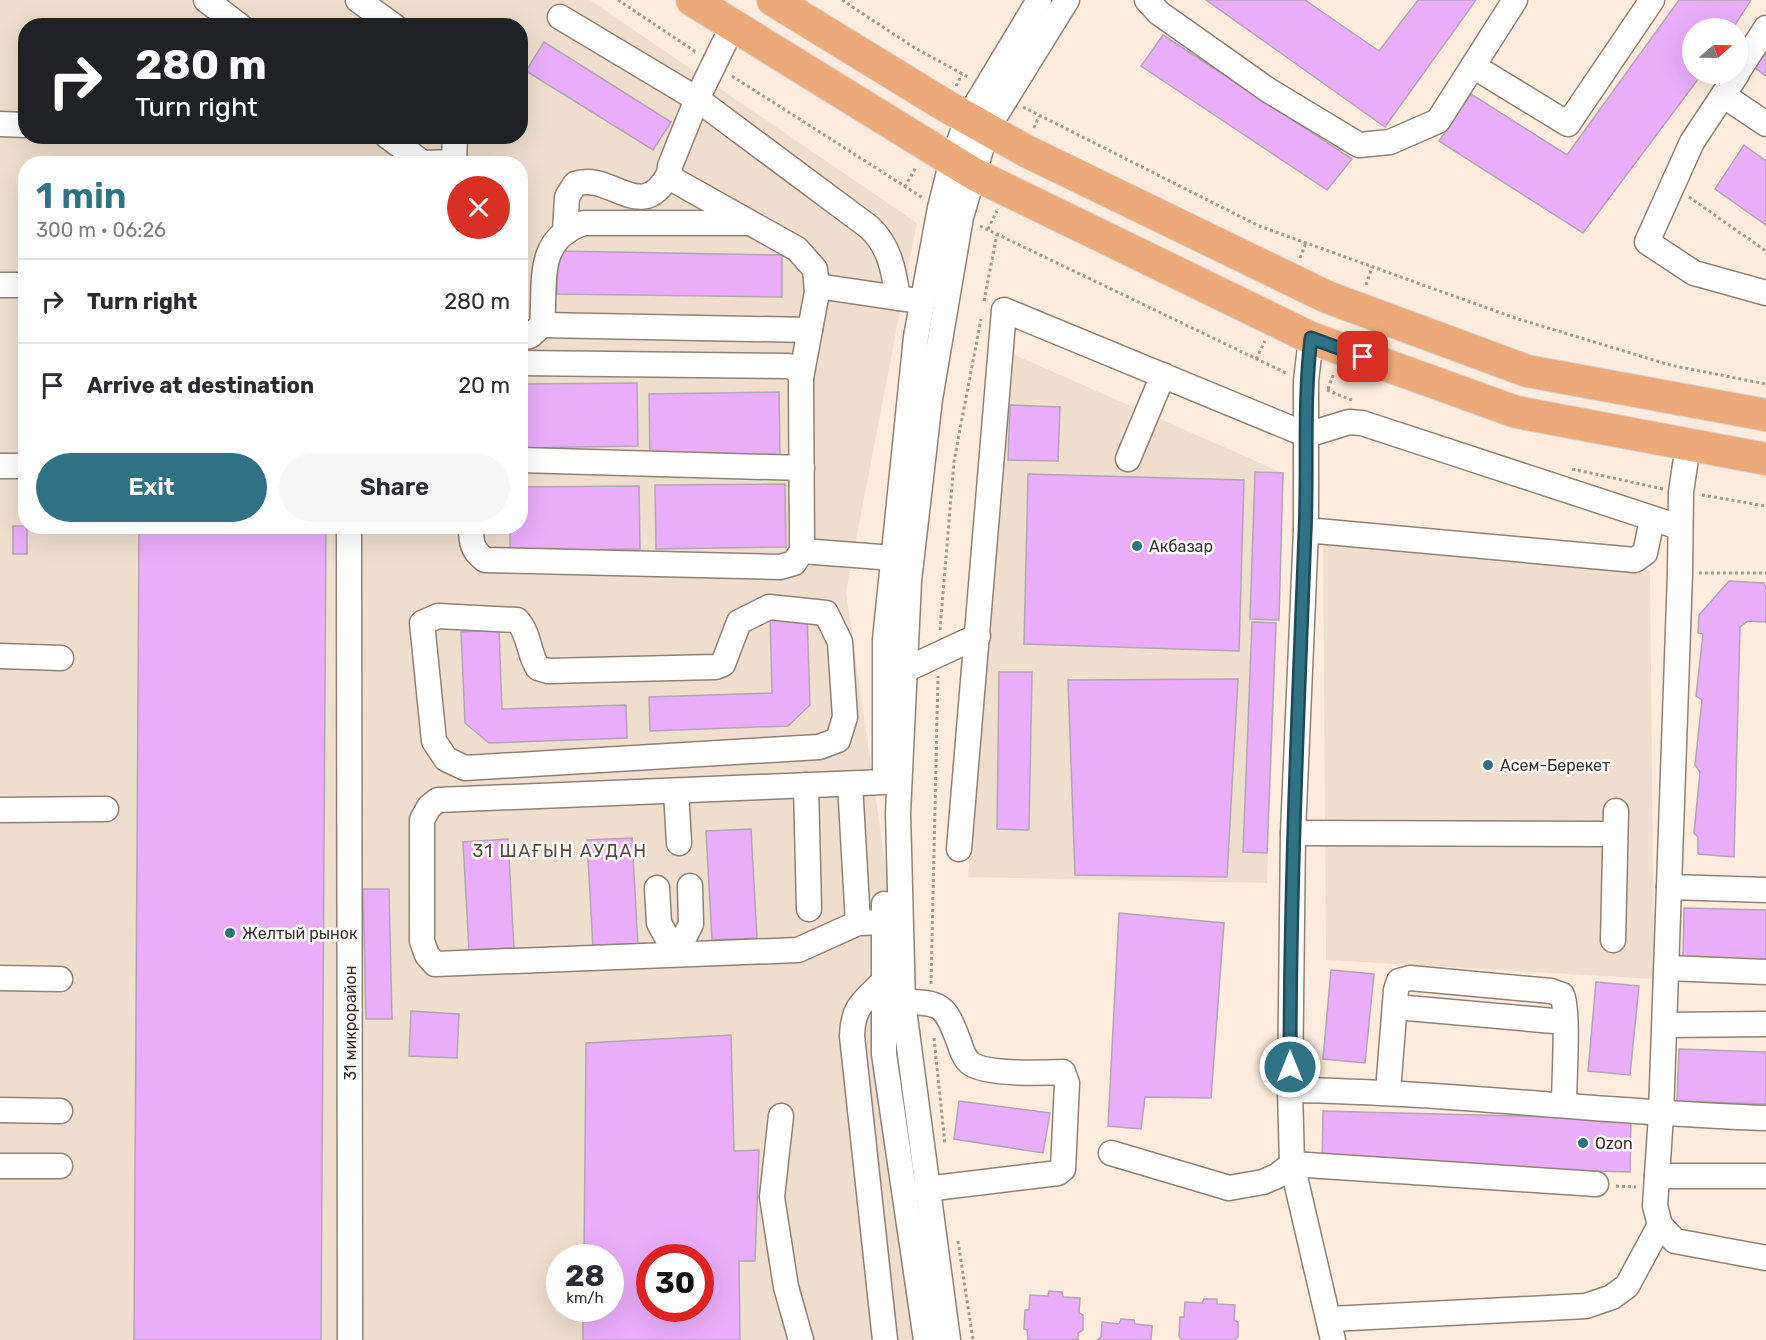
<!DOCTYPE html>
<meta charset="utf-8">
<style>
body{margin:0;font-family:Rubik,sans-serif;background:#f7f7f7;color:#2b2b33;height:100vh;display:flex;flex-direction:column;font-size:22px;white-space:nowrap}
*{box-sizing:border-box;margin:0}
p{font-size:20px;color:#7c7c81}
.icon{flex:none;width:33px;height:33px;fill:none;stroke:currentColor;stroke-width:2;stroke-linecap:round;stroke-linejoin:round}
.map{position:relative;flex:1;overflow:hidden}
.panel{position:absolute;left:18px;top:156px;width:510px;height:378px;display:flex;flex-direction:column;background:#fff;border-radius:24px;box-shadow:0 6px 24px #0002}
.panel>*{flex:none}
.banner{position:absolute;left:18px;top:18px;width:510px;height:126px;border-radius:24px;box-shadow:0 6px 24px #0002;background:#202124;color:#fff;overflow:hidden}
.needle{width:39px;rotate:70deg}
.controls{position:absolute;left:1682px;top:18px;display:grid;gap:12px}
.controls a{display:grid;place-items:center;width:66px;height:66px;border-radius:50%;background:#fff;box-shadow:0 6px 24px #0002;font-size:30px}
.speed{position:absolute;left:546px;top:1244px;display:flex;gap:12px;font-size:30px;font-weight:700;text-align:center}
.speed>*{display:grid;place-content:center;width:78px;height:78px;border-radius:50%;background:#fff;box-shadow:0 6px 24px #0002;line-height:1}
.speed small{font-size:15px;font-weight:400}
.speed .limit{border:9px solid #d22;background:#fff;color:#111}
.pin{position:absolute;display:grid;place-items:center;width:51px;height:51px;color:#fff;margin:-26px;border-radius:12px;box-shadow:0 3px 9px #0006}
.me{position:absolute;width:66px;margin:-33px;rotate:0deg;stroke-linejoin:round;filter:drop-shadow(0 0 4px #0008)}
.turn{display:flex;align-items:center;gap:21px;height:126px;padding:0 18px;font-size:27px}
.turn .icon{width:78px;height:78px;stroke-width:2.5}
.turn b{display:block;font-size:42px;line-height:51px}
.round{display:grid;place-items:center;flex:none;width:63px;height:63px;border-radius:32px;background:#f7f7f7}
.head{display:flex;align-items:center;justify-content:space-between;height:102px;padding:0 18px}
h1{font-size:36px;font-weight:600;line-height:45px;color:#2f7283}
.cta{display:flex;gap:12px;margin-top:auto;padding:12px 18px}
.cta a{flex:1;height:69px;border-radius:36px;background:#2f7283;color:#fff;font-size:24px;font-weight:600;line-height:69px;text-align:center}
.cta a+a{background:#f7f7f7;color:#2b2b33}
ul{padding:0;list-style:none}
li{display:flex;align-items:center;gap:18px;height:84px;padding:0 18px;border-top:2px solid #e1e1e2}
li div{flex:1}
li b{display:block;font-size:22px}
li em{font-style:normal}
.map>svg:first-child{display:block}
</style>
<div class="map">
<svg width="1766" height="1340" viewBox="0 0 1766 1340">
<rect width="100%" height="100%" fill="#fdecde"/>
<g fill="#efdece" fill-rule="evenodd">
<path d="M0,0H590L917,223L846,592L954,1340H0ZM26,26H520V136H26ZM26,164H520V526H26ZM560,1257H610V1308H560ZM650,1257H700V1308H650Z"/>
<path d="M1008,352L1283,473L1267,883L968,877Z"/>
<path d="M1323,541L1650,571L1654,979L1326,960Z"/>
</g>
<g fill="#eaadfa" stroke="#b2a5b5" stroke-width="1.5" fill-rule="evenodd">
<path d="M1206,0H1305L1379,51L1418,0H1476L1385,127Z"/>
<path d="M1679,0H1751L1733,28H1692V74H1702L1583,233L1439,141L1471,94L1567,155Z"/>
<path d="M1163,35L1352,159L1327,190L1141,66Z"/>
<path d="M544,42L671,122L653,150L526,71Z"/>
<path d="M1766,50V76L1754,67Z"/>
<path d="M1744,145L1766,161V225L1715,189Z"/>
<path d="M558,251L782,255V297L557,294Z"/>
<path d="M637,383L638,446L520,448V384Z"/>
<path d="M779,392L780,456L650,457L649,394Z"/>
<path d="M1010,405L1060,407L1058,461L1008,460Z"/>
<path d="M1255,472L1283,473L1279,620L1250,619Z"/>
<path d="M1028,474L1244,480L1239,651L1024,644Z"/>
<path d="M785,484L786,547L656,549L655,485Z"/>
<path d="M639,486L640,549L510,551V526H520V487Z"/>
<rect x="13" y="526" width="14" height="28"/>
<path d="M139,526H326L321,1340H134Z"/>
<path d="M1729,581L1764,583L1766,588V622L1748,621L1740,627L1734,857L1698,854V837L1694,833L1700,772L1695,765L1702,700L1696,696L1703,634L1698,633L1699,615Z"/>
<path d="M807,613L810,705L788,726L650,731L649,697L772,693L770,615Z"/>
<path d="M1252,622L1276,623L1267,853L1243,852Z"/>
<path d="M499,630L502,709L626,705L627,738L489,743L465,723L461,632Z"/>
<path d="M999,672H1032L1029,830L997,829Z"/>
<path d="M1238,679L1227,877L1075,875L1068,680Z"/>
<path d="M751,829L757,938L712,940L706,831Z"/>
<path d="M632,838L638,946L593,948L587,840Z"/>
<path d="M508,839L514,948L469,950L463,842Z"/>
<path d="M363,889H389L392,1019H366Z"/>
<path d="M1684,908L1766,910V962L1683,960Z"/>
<path d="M1119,913L1224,923L1211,1098L1145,1097L1141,1129L1108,1126Z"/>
<path d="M1331,970L1374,974L1365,1063L1323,1059Z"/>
<path d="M1596,982L1639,986L1630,1075L1588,1071Z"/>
<path d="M411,1011L459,1014L457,1058L409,1056Z"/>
<path d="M731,1035L734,1151L759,1150L755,1261H739L740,1340H583V1308H610V1257H584L586,1043ZM650,1257H700V1308H650Z"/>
<path d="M1679,1049L1766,1052V1104L1677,1101Z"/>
<path d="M959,1101L1050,1113L1043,1153L954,1139Z"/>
<path d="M1323,1111L1631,1119L1630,1172L1322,1164Z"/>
<path d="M1049,1291L1062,1292L1063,1297L1080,1298L1079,1313L1083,1315V1330L1078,1333V1340H1028L1027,1330L1024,1329L1025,1310H1029L1030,1295L1048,1296Z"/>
<path d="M1204,1299H1217V1304L1235,1305L1234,1320L1238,1322V1337L1234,1340H1182L1179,1336L1180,1317H1184L1185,1302L1202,1303Z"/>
<path d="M1121,1319L1134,1320L1135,1324L1152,1326L1151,1340H1097L1101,1337L1102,1322L1119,1324Z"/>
</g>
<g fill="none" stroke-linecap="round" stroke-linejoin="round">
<defs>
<g id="minor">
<path d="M206,0L240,26"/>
<path d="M358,0L394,26"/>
<path d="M1147,0L1159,13L1268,90L1359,145L1390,142L1438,121L1515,0"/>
<path d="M560,17L697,99L869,227C890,246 894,272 898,298"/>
<path d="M733,25L697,99L670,166L669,174L674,180L797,249L815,269L817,292L801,378"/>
<path d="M1473,66L1568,124L1652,0"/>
<path d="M1737,73L1766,28"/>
<path d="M1737,74L1692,142L1647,242L1694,273L1766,293"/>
<path d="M1723,95L1766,124"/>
<path d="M0,124L26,125"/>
<path d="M387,136L423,163L454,162L455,136"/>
<path d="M565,233L567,197L575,184C611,171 641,226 669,174"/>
<path d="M0,285H26"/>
<path d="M817,286L912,300"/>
<path d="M542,325L810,330"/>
<path d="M520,337L530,336L542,325C546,284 534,239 584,223H749"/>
<path d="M1311,338L1306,381V530L1293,833L1290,1090L1292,1164L1333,1340"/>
<path d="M1688,445L1681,492L1680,573L1661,1115L1655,1206L1660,1225L1675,1241L1766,1258"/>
<path d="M1128,459L1163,375"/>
<path d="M520,460L802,468"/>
<path d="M0,466H26"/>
<path d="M349,526L350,1340"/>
<path d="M471,526C471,543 472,550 485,560L780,567L794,563L802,551L801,378L797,369L788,366L520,363"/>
<path d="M1306,530L1635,560L1645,553L1652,520"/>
<path d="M802,551L894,558"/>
<path d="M769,607L826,613L840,642L845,717L838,740L819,747L465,768L446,759L434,741L422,623L438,616L517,620C530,634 528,653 538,668L548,671L715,667L723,664L739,622Z"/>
<path d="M0,656L61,658"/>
<path d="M905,670L978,636"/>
<path d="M885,780V640L916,337L940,208L952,160L968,118L1039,0"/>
<path d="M850,784L858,923"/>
<path d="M806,785L809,909"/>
<path d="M676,791L679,843"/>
<path d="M0,810L106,809"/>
<path d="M1293,833L1615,834"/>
<path d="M959,849L1004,310L1307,435L1349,422L1362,423L1679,527"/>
<path d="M1669,887L1766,890"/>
<path d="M657,888L659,923L676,954L691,924L690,886"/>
<path d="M884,904V1054L926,1340"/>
<path d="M884,922L858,923L798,950L435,964L427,955L422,941V820L429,807L438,800L885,782"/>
<path d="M1613,940L1616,811"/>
<path d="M1667,968L1766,972"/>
<path d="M0,978L60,979"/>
<path d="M884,981C863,1002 853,1006 852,1036L885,1340"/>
<path d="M903,1002C942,1002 945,1005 959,1042C961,1049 964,1058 970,1063C985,1075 1042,1073 1063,1072L1067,1083L1063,1169L1058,1173L926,1189"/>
<path d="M1396,1007L1565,1022"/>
<path d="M1665,1025L1766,1024"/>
<path d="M1290,1090C1450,1092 1607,1113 1766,1118"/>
<path d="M1388,1091L1396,990L1399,981L1410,978L1551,991L1562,995C1569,1009 1564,1082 1564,1104"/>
<path d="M0,1110L60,1111"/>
<path d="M781,1116L772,1197L786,1287L801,1340"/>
<path d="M1111,1153L1229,1188L1263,1182L1277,1176L1292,1164L1596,1184"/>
<path d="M0,1166H60"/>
<path d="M1657,1176H1766"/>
<path d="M1331,1319L1586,1306L1612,1297L1627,1286L1660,1225"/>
<path d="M948,1340L903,1002L898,813L909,581L930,399L961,217L987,129L1067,0"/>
</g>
<g id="major">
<path d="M692,0L974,174L1311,338L1516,412L1766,459"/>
<path d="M773,0L946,106L1026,151L1327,297L1527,371L1766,415"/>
</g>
</defs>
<use href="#minor" stroke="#908175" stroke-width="27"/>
<use href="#major" stroke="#d7d5d4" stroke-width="34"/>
<g stroke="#a79a90" stroke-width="3" stroke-dasharray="3 3" stroke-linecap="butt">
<path d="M618,0L696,52"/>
<path d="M842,0L915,48L970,78"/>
<path d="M732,76L923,198"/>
<path d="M956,86L962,74"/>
<path d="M1023,107L1259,226L1515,318L1670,365L1766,384"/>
<path d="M1034,128L1039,116"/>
<path d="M905,187L916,167"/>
<path d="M1689,197L1766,251"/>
<path d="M980,226L1288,374"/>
<path d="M988,229L997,211"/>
<path d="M1300,258L1306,243"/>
<path d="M1366,285L1372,267"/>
<path d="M984,301L997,234"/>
<path d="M1256,359L1265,341"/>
<path d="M1328,389L1334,373"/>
<path d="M1327,390L1354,401"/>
<path d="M1572,469L1663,489"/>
<path d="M1702,495L1766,506"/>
<path d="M1699,573H1766"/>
<path d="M940,630L954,461L981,319"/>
<path d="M931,984L938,676"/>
<path d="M934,1038L945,1145"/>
<path d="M1616,1186L1636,1187"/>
<path d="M958,1241L973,1340"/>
</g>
<use href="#minor" stroke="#fff" stroke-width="24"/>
<use href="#major" stroke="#ecaa7a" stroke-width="32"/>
</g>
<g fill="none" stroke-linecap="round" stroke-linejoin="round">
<defs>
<path id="route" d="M1290,1067C1290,889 1298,711 1305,533C1308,468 1303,403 1311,338L1363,357"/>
</defs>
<use href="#route" stroke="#1f4a55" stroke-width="15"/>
<use href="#route" stroke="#2f7283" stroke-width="10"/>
</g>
<g fill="#2f7283" stroke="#fcfcfc" stroke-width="2">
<circle cx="1137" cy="546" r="6"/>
<circle cx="1488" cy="765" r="6"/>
<circle cx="230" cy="933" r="6"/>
<circle cx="1583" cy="1143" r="6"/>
</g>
<g text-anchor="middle" stroke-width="5" stroke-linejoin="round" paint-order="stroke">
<g font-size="16" fill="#362f2a" stroke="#fcfcfc" text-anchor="start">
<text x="1149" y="552">Акбазар</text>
<text x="1500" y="771">Асем-Берекет</text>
<text x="242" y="939">Желтый рынок</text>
<text x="1595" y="1149">Ozon</text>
</g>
<g font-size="16" fill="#362f2a" stroke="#fcfcfc">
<text transform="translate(350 1023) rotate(-90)" y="6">31 микрорайон</text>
</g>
<g font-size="18" letter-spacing="1.5" fill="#584a3f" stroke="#fcfcfc">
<text x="560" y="857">31 ШАҒЫН АУДАН</text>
</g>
</g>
</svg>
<div class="controls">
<a><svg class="needle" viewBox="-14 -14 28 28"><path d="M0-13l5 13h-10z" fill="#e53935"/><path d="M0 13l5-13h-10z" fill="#7c7c81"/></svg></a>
</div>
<div class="speed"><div>28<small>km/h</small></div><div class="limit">30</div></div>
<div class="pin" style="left:1363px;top:357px;background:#d93025"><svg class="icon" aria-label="arrive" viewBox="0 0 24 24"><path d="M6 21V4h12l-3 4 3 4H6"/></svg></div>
<svg class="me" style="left:1290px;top:1067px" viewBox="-20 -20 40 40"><circle r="17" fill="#2f7283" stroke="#fff" stroke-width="3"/><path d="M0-11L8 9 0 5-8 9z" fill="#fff"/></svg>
<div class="banner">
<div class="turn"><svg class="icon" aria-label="right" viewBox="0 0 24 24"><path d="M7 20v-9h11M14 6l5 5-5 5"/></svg><div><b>280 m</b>Turn right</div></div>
</div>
<section class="panel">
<div class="head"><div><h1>1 min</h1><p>300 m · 06:26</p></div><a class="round" style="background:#d93025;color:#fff"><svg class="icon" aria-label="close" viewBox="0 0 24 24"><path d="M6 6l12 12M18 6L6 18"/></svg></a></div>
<ul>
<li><svg class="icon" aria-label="right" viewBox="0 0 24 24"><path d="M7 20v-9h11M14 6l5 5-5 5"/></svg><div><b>Turn right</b></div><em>280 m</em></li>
<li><svg class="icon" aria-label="arrive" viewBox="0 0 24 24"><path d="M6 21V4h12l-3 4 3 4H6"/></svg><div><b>Arrive at destination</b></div><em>20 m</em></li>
</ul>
<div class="cta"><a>Exit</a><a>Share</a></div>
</section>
</div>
